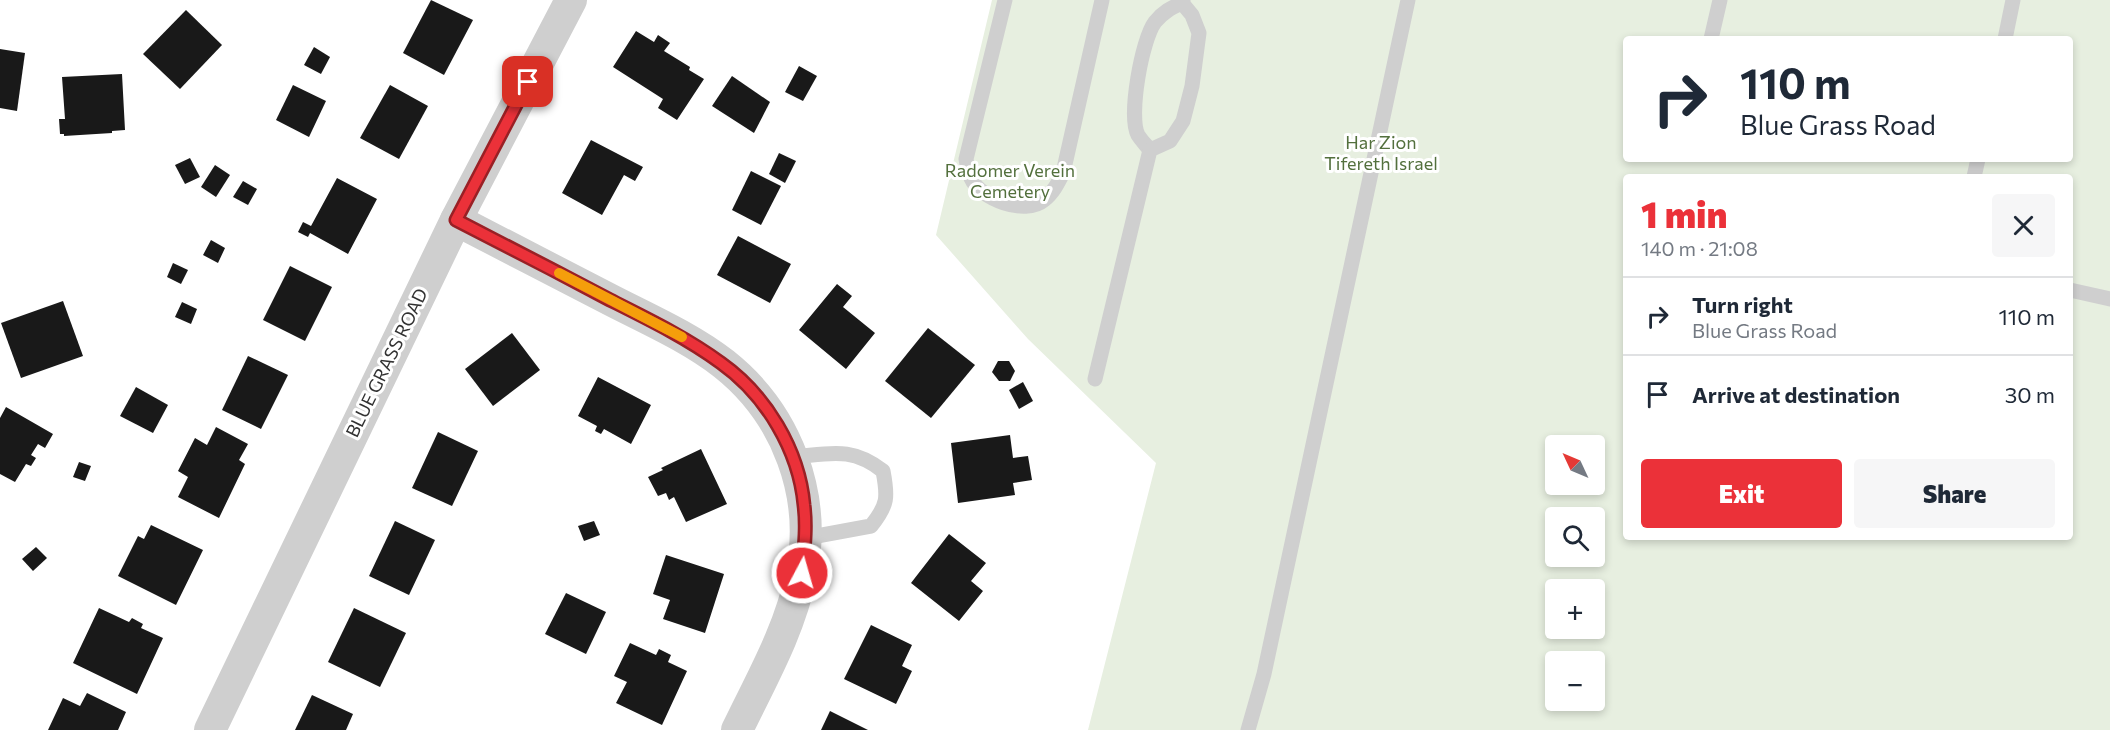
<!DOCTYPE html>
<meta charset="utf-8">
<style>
body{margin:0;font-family:Commissioner,sans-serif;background:#f6f6f7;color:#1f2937;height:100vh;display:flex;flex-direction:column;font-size:22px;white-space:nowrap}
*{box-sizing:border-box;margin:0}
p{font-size:20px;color:#747a83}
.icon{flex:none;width:33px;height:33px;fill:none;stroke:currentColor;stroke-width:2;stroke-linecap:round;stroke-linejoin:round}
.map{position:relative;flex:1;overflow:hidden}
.side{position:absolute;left:1623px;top:174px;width:450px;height:366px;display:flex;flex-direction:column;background:#fff;border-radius:6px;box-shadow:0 3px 9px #0003}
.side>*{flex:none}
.top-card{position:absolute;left:1623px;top:36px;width:450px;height:126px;border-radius:6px;box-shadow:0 3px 9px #0003;background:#fff;color:#1f2937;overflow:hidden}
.needle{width:39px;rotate:314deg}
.buttons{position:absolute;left:1545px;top:435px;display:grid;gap:12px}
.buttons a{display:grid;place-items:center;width:60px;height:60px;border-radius:6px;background:#fff;box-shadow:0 3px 9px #0003;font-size:30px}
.pin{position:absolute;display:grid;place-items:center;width:51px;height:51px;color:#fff;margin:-26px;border-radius:12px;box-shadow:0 3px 9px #0006}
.me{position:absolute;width:66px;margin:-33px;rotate:6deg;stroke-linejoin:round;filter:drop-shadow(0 0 4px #0008)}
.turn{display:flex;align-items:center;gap:21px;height:126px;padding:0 18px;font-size:27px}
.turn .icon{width:78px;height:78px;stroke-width:2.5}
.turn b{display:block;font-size:42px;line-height:51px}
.round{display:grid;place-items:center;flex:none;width:63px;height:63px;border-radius:6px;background:#f6f6f7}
.overview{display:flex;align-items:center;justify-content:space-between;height:102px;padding:0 18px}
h1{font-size:36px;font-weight:800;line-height:45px;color:#eb3139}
.button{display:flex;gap:12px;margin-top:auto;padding:12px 18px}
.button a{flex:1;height:69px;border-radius:6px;background:#eb3139;color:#fff;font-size:24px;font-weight:800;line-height:69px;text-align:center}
.button a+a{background:#f6f6f7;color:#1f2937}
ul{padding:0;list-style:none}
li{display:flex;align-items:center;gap:18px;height:78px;padding:0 18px;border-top:2px solid #e0e1e3}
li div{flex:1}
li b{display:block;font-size:22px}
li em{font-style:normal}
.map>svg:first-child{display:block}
</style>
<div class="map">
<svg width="2110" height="730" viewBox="0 0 2110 730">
<rect width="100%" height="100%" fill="#fff"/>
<path fill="#e7efe0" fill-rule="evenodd" d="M992,0H2110V730H1088L1156,463L1028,339L936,235ZM1626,39H2070V159H1626ZM1626,177H2070V537H1626ZM1556,446H1594V484H1556ZM1556,518H1594V556H1556ZM1556,590H1594V628H1556ZM1556,662H1594V700H1556Z"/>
<g fill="#191919">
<path d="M431,0L473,20L444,75L403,53Z"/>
<path d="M186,10L222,45L180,89L143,54Z"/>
<path d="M636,31L654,42L658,35L670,43L664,51L690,67L689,70L704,79L677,120L658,108L663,99L613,67Z"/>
<path d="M314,47L330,57L321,74L304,65Z"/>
<path d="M0,49L25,53L17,111L0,108Z"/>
<path d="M799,66L817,76L803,101L785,92Z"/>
<path d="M122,74L125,130L112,131V133L64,136V134H60L59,119H65L62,77Z"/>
<path d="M732,76L770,102L754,133L712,106Z"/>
<path d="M293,85L326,101L309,137L276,120Z"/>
<path d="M390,85L428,106L399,159L360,138Z"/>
<path d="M591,140L643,167L635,181L624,175L602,215L562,193Z"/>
<path d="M779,153L796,161L785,183L769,174Z"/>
<path d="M190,158L200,177L185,184L175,165Z"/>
<path d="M215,165L230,175L216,197L201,187Z"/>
<path d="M751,171L781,186L761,225L732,210Z"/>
<path d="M337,178L377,199L348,254L310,233L308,237L298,232L303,222L311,226Z"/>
<path d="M243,181L257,189L248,205L233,197Z"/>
<path d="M738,236L791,264L770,303L717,275Z"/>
<path d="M211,240L225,248L218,263L203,255Z"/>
<path d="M173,263L188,270L181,284L167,277Z"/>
<path d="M290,266L332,287L305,341L263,320Z"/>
<path d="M837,284L852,296L843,307L875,333L846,369L799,330Z"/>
<path d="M63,301L83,356L21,378L1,323Z"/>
<path d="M182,302L197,309L191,324L175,317Z"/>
<path d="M928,328L975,365L931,418L885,381Z"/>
<path d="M512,333L540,370L493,406L465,369Z"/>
<path d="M248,356L288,375L261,429L222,410Z"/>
<path d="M998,361H1009L1015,371L1010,381H999L992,372Z"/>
<path d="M598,377L651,405L631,444L604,429L601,434L595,431L597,426L578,416Z"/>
<path d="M1023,382L1033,401L1019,409L1009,390Z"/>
<path d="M136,387L168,405L153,433L120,416Z"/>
<path d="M6,407L53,434L45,448L38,444L31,455L36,458L31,466L26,464L15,482L0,474V418Z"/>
<path d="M216,427L248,444L239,460L245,464L219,518L178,497L188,477L178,471L195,438L207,445Z"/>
<path d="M438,432L478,451L452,506L412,488Z"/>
<path d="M1010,435L1013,458L1028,456L1032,480L1013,483L1015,495L958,503L951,443Z"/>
<path d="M701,449L727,504L686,522L674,497L669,500L666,493L658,496L648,477L663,470L661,468Z"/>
<path d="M79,462L91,466L85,481L73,477Z"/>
<path d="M395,521L435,540L409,595L369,576Z"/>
<path d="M594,521L600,535L584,541L578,526Z"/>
<path d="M151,525L203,550L176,605L118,576L138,536L144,539Z"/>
<path d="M949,534L986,563L971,581L983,591L959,621L911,583Z"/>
<path d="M36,547L47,558L33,571L22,559Z"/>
<path d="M666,555L724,574L705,633L663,619L670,600L653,594Z"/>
<path d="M566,593L606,612L586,654L545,634Z"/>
<path d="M99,608L129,622L132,618L143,624L141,628L163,638L137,694L73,663Z"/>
<path d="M354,608L406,633L380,687L328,662Z"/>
<path d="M871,625L912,645L902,666L912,671L896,704L844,679Z"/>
<path d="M630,643L656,655L659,649L671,655L668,662L687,671L662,725L616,703L627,682L614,676Z"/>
<path d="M87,693L126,712L118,730H48L63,698L80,706Z"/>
<path d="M312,695L353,714L346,730H295Z"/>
<path d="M830,711L868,730H821Z"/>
</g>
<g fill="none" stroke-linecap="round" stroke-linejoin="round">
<g stroke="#cfcfcf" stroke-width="15">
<path d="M1005,0L966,159C967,165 968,172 971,178C980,199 1025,216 1044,200C1053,193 1058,183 1063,173L1102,0"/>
<path d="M1711,39L1720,0"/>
<path d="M2005,39L2013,0"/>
<path d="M1150,150C1146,145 1141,140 1138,135C1128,116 1142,39 1155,22C1163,12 1171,8 1182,3L1183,0"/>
<path d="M1974,177L1978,159"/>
<path d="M2070,290L2110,299"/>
<path d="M1095,379L1150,150L1170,141L1183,121L1192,86L1199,33L1192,15L1182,3"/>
<path d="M792,457C830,454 851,446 883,471C888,497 888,505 871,526L806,538"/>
<path d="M1248,730L1264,674L1408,0"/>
</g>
<g stroke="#cfcfcf" stroke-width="32">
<path d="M456,220C506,246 555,271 605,297C645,318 688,336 724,364C787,414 818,496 801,575C790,630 761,680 737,730"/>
<path d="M210,730L456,220L571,0"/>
</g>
</g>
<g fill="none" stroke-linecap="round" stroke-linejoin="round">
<defs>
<path id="route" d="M528,82L456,220C507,246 559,273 610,300C648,319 687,338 721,363C766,395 799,450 804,505C807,528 804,550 802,573"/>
</defs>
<use href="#route" stroke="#992025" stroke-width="15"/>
<use href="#route" stroke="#eb3139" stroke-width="10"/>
<path stroke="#f59e0b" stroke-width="10" d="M559,273L682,337"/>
</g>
<g text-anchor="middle" stroke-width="6" stroke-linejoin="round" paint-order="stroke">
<g font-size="18" fill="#53703d" stroke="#fff">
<text x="1381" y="149">Har Zion<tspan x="1381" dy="21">Tifereth Israel</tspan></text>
<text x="1010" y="177">Radomer Verein<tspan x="1010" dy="21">Cemetery</tspan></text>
</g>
<g font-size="18" fill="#323232" stroke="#fff">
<text transform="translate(387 363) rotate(-64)" y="6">BLUE GRASS ROAD</text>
</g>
</g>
</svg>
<div class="buttons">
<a><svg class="needle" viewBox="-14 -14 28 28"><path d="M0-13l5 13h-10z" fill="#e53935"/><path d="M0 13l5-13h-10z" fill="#747a83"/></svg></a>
<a><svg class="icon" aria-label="search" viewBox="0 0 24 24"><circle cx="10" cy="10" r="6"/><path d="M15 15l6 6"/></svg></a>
<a>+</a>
<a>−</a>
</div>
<div class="pin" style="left:528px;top:82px;background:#d93025"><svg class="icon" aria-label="arrive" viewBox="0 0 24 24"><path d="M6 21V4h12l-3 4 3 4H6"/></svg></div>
<svg class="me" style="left:802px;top:573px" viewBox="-20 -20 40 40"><circle r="17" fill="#eb3139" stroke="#fff" stroke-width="3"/><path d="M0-11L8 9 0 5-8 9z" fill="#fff"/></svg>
<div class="top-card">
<div class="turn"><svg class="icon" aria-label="right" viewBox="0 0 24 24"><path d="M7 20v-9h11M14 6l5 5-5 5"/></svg><div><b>110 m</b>Blue Grass Road</div></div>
</div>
<section class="side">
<div class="overview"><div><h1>1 min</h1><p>140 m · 21:08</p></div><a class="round"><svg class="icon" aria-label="close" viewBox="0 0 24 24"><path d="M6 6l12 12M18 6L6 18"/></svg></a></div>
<ul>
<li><svg class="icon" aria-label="right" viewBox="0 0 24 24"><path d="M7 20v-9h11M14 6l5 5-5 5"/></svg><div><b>Turn right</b><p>Blue Grass Road</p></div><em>110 m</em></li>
<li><svg class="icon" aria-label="arrive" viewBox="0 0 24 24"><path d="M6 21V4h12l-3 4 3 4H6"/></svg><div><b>Arrive at destination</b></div><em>30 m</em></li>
</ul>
<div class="button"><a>Exit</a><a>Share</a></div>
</section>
</div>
